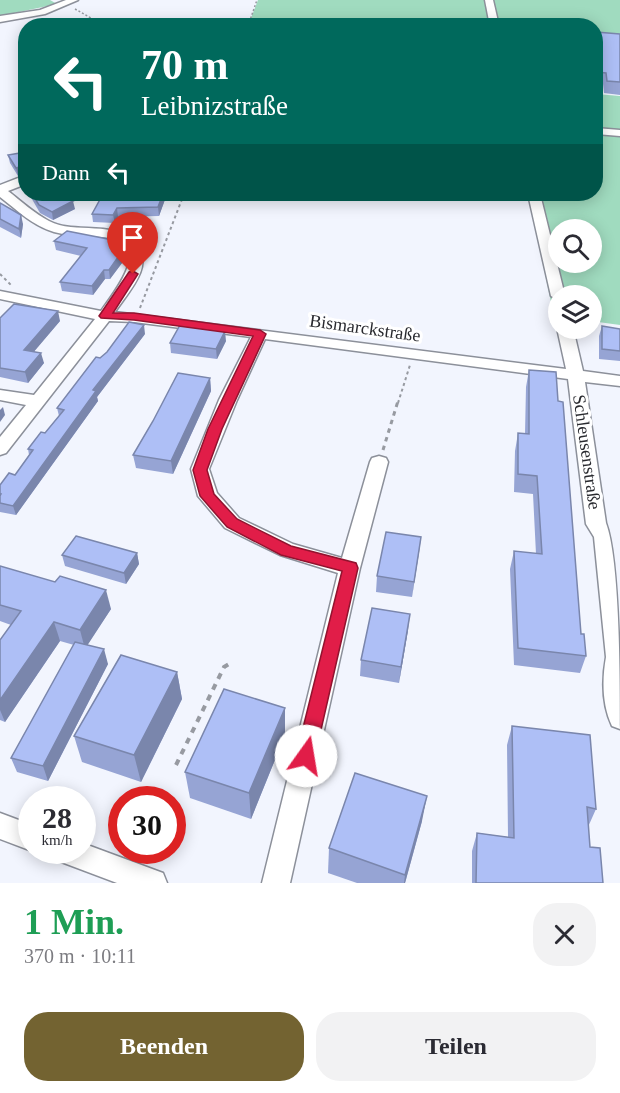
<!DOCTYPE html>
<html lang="de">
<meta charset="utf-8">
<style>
body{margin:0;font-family:"Times New Roman",serif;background:#f2f2f3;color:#2b2b33;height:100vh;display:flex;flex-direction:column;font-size:22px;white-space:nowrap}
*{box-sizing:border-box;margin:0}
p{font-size:20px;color:#7c7c81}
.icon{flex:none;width:33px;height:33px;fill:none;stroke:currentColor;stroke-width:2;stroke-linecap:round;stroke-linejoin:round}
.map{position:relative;height:883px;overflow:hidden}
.details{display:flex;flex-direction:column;background:#fff;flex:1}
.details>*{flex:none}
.hud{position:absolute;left:18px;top:18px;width:585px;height:183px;border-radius:24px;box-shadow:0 3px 15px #0003;background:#00695c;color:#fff;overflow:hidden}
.fabs{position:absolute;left:548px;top:219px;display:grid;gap:12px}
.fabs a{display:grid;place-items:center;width:54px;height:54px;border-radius:50%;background:#fff;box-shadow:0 3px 15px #0003;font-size:30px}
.speed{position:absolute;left:18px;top:786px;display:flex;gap:12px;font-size:30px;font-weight:700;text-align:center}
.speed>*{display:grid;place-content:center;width:78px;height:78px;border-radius:50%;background:#fff;box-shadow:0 3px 15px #0003;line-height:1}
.speed small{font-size:15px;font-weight:400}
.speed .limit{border:9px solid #d22;background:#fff;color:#111}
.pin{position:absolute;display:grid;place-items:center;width:51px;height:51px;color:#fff;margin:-62px -26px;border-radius:50% 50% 50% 0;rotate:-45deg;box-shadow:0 0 6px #0007}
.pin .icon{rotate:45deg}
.me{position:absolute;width:66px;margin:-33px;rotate:13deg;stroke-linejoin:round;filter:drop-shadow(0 0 4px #0008)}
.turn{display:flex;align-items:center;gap:21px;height:126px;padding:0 24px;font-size:27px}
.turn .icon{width:78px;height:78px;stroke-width:2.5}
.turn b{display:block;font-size:42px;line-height:51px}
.then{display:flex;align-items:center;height:57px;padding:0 24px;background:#0003;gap:12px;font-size:22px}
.round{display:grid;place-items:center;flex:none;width:63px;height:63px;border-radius:24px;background:#f2f2f3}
.summary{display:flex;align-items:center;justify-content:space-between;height:102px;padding:0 24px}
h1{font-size:36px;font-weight:700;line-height:45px;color:#1e9e55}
.primary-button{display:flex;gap:12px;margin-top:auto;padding:12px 24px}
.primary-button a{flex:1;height:69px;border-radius:24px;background:#736331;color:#fff;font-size:24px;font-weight:700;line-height:69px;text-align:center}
.primary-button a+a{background:#f2f2f3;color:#2b2b33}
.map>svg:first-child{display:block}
</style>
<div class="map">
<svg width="620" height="883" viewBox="0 0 620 883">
<rect width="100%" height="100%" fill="#f2f5fe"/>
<g fill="#a0dbbf" fill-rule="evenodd">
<path d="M0,0H50L57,4L0,16Z"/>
<path d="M258,0H620V38L596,36V26H451L377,20L374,26H248Z"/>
<path d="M596,94L620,96V325L591,321V296H558V316H554L528,194H596ZM558,230H591V262H558Z"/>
</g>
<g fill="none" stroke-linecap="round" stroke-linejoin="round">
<defs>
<g id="minor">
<path d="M66,0H78L45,14L0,22V16L40,10Z"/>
<path d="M485,0H493L499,26H490Z"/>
<path d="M596,128L620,130V136L596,134Z"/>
<path d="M26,175V184L8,191C21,201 35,214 49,221C75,235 116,219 136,244C155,266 128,292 115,312L566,369L557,328H573L583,371L620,376V386L585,382L606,523C620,560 620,681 620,729L612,726C602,705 602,679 606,657L594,537L586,524L568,379L265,339L237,400L209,469L217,493L239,518L293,544L342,558L370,462L372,458L379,456L386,458L388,462L360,568L290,883H262L338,573L280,555L225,528L198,496L191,469L219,400L251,337L134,322L109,321L6,453L0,455V437L26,405L0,400V390L34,395L95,319L0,299V291L101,311C114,292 153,246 109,238C91,235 71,237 54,232C33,226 17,210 0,197V185Z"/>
<path d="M528,194H540L565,296H558V300L551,296Z"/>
<path d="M0,813L32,825V850H34L32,851L0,839Z"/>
<path d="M82,843L163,873L167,883H117L56,860L53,850H82Z"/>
</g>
</defs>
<use href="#minor" stroke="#8c909a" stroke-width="3"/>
<g stroke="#979aa1" stroke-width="1.5" stroke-dasharray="2 2" stroke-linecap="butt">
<path d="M75,9L105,26"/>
<path d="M248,26L257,0"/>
</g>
<g stroke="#979aa1" stroke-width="2" stroke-dasharray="3 3" stroke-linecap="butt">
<path d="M0,274L12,286"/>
<path d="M140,308L184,194"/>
<path d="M398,403L410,365"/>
</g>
<path stroke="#979aa1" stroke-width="3" stroke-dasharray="4.5 4.5" stroke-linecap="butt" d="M383,450L398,401"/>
<path stroke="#979aa1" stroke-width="4" stroke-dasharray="6 6" stroke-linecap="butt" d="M176,765L224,667L229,664"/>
<use href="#minor" fill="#fff" fill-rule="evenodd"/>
</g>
<g fill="#96a4d4">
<path d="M596,32L620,34V95L604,93L603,84H596Z"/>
<path d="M26,152L18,176L10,163L8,155Z"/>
<path d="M29,194H55L75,209L53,220L40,213Z"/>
<path d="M103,194H167L159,216L118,217L115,223L93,222L92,214Z"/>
<path d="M0,203L23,224L21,238L0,227Z"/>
<path d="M54,241H118L119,249L123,250L125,259L110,279H105L93,295L62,291L60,282L81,256L56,250Z"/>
<path d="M0,318L60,321L34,351L44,363L28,383L0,377Z"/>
<path d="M602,326L620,329V361L599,359V336Z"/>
<path d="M145,334L97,397L98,401L16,515L0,512V485L15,475L29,455L28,449L45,433L59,416L57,408L100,358Z"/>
<path d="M226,341L217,359L171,353L170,343Z"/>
<path d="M529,370L558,401L581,634L586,656L580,673L514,665L510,569L514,551L536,554L533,494L514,492L515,451L518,433L525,434L526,387Z"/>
<path d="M210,378L211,391L173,474L136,468L133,455Z"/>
<path d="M421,537L412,597L376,592L377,576Z"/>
<path d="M137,553L139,564L126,584L65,566L62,555Z"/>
<path d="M0,566L111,609L87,645L108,664L48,781L17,772L11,758L74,645L60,641L5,722L0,720V640L11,625L0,621Z"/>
<path d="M408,630L399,683L360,676L361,660Z"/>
<path d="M177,672L182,699L141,782L82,762L74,736Z"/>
<path d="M512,726L596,809L588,827L590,847L603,883H472V851L477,833L508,837L507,745Z"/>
<path d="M285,735L251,819L190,798L185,772Z"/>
<path d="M422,821L405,883H357L328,873L329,848Z"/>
</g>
<g fill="#7a86ac">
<path d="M25,165L26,174L18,176L16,168Z"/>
<path d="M163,194H167L159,216L158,207Z"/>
<path d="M73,201L75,209L53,220L52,212Z"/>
<path d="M117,208L118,217L115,223L113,215Z"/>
<path d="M21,215L23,224L21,238L19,229Z"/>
<path d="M118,241L119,250L111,248Z"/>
<path d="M123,250L125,259L110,279L109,270Z"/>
<path d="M104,270L105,279L93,295L92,286Z"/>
<path d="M58,311L60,321L27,360L24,350Z"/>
<path d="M144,325L145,334L97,397L98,401L16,515L13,506L93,390Z"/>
<path d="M225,331L226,341L217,359L216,349Z"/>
<path d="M41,353L44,363L28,383L25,372Z"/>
<path d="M210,378L211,391L173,474L171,461Z"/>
<path d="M3,407L5,415L0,422V410Z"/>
<path d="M421,537L419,553L412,597L414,582Z"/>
<path d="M137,553L139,564L126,584L124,573Z"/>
<path d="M106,590L111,609L85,649L80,630Z"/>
<path d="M410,614L408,630L399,683L401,667Z"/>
<path d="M54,622L60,641L5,722L0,710V700Z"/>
<path d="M104,649L108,664L48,781L43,766Z"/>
<path d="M177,672L182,699L141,782L134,755Z"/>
<path d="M285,708V735L251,819L249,793Z"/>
<path d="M427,796L422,821L405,883H404L405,875Z"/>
</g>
<g fill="#aebff6" stroke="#7a86ac" stroke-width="1.5">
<path d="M596,32L620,34V82L607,81L606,73L596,72Z"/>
<path d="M26,152V165L16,168L8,155Z"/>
<path d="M32,194H55L73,201L52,212L39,205Z"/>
<path d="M103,194H163L158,207L117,208L113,215L92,214Z"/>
<path d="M0,203L21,215L19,229L0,219Z"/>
<path d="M67,231L118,241L111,248L123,250L109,270H104L92,286L60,282L87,248L54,241Z"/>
<path d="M14,304L58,311L24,350L41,353L25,372L0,368V318Z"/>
<path d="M129,322L144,325L93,390L96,391L13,506L0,503V496L1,494H0V485L9,473L15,475L33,450L28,449L41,432L45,433L64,410L57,408L96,357L100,358L107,352Z"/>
<path d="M180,325L225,331L216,349L170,343Z"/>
<path d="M602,326L620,329V351L602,349Z"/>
<path d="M529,370L556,372L558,401L563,402L581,634H584L586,656L518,648L514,551L542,554L537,476L518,474V433L529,434Z"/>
<path d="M178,373L210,378L171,461L133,455L153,421Z"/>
<path d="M386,532L421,537L414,582L377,576Z"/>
<path d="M76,536L137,553L124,573L62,555Z"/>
<path d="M0,566L55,582L60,576L106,590L80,630L54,622L0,700V640L21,611L0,605Z"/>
<path d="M372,608L410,614L401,667L361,660Z"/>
<path d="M75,642L104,649L43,766L11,758Z"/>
<path d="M121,655L177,672L134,755L74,736Z"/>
<path d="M224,689L285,708L249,793L185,772Z"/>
<path d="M512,726L590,735L596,809L587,807L590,847L600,848L603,883H476L477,833L514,838Z"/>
<path d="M355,773L427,796L405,875L329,848Z"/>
</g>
<path fill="#e11d48" stroke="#92132f" stroke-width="1.5" d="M133,271L138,274L113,313H134L260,330L266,334L222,429L207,470L214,494L237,519L291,546L356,563L358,568L315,756L313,762L306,765L299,762L296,756L342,571L281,555L227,527L200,496L193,470L208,429L253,336L134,320L101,318L99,316L129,272Z"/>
<g text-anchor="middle" stroke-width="6" stroke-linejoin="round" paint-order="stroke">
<g font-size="18" fill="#292a2f" stroke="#fff">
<text transform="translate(365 328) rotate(8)" y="6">Bismarckstraße</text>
<text transform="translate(587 452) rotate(82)" y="6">Schleusenstraße</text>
</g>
</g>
</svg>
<div class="fabs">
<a><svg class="icon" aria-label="search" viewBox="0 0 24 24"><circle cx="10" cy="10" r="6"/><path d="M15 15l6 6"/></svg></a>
<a><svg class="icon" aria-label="layers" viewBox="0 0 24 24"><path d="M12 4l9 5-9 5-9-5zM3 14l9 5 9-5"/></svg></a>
</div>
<div class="speed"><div>28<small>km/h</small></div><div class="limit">30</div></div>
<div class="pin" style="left:133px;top:274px;background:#d93025"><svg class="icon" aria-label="arrive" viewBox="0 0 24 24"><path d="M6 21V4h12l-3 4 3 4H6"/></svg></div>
<svg class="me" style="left:306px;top:756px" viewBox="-20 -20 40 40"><circle r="19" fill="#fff"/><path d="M0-13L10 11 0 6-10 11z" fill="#e11d48"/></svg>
<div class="hud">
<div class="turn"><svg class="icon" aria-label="left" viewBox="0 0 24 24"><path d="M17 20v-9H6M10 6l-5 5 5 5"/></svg><div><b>70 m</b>Leibnizstraße</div></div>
<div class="then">Dann<svg class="icon" aria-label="left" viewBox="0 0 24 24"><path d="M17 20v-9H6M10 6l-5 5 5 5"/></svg></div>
</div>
</div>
<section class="details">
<div class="summary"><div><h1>1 Min.</h1><p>370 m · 10:11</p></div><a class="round"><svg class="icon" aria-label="close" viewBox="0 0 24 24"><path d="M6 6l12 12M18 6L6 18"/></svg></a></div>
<div class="primary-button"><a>Beenden</a><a>Teilen</a></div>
</section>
